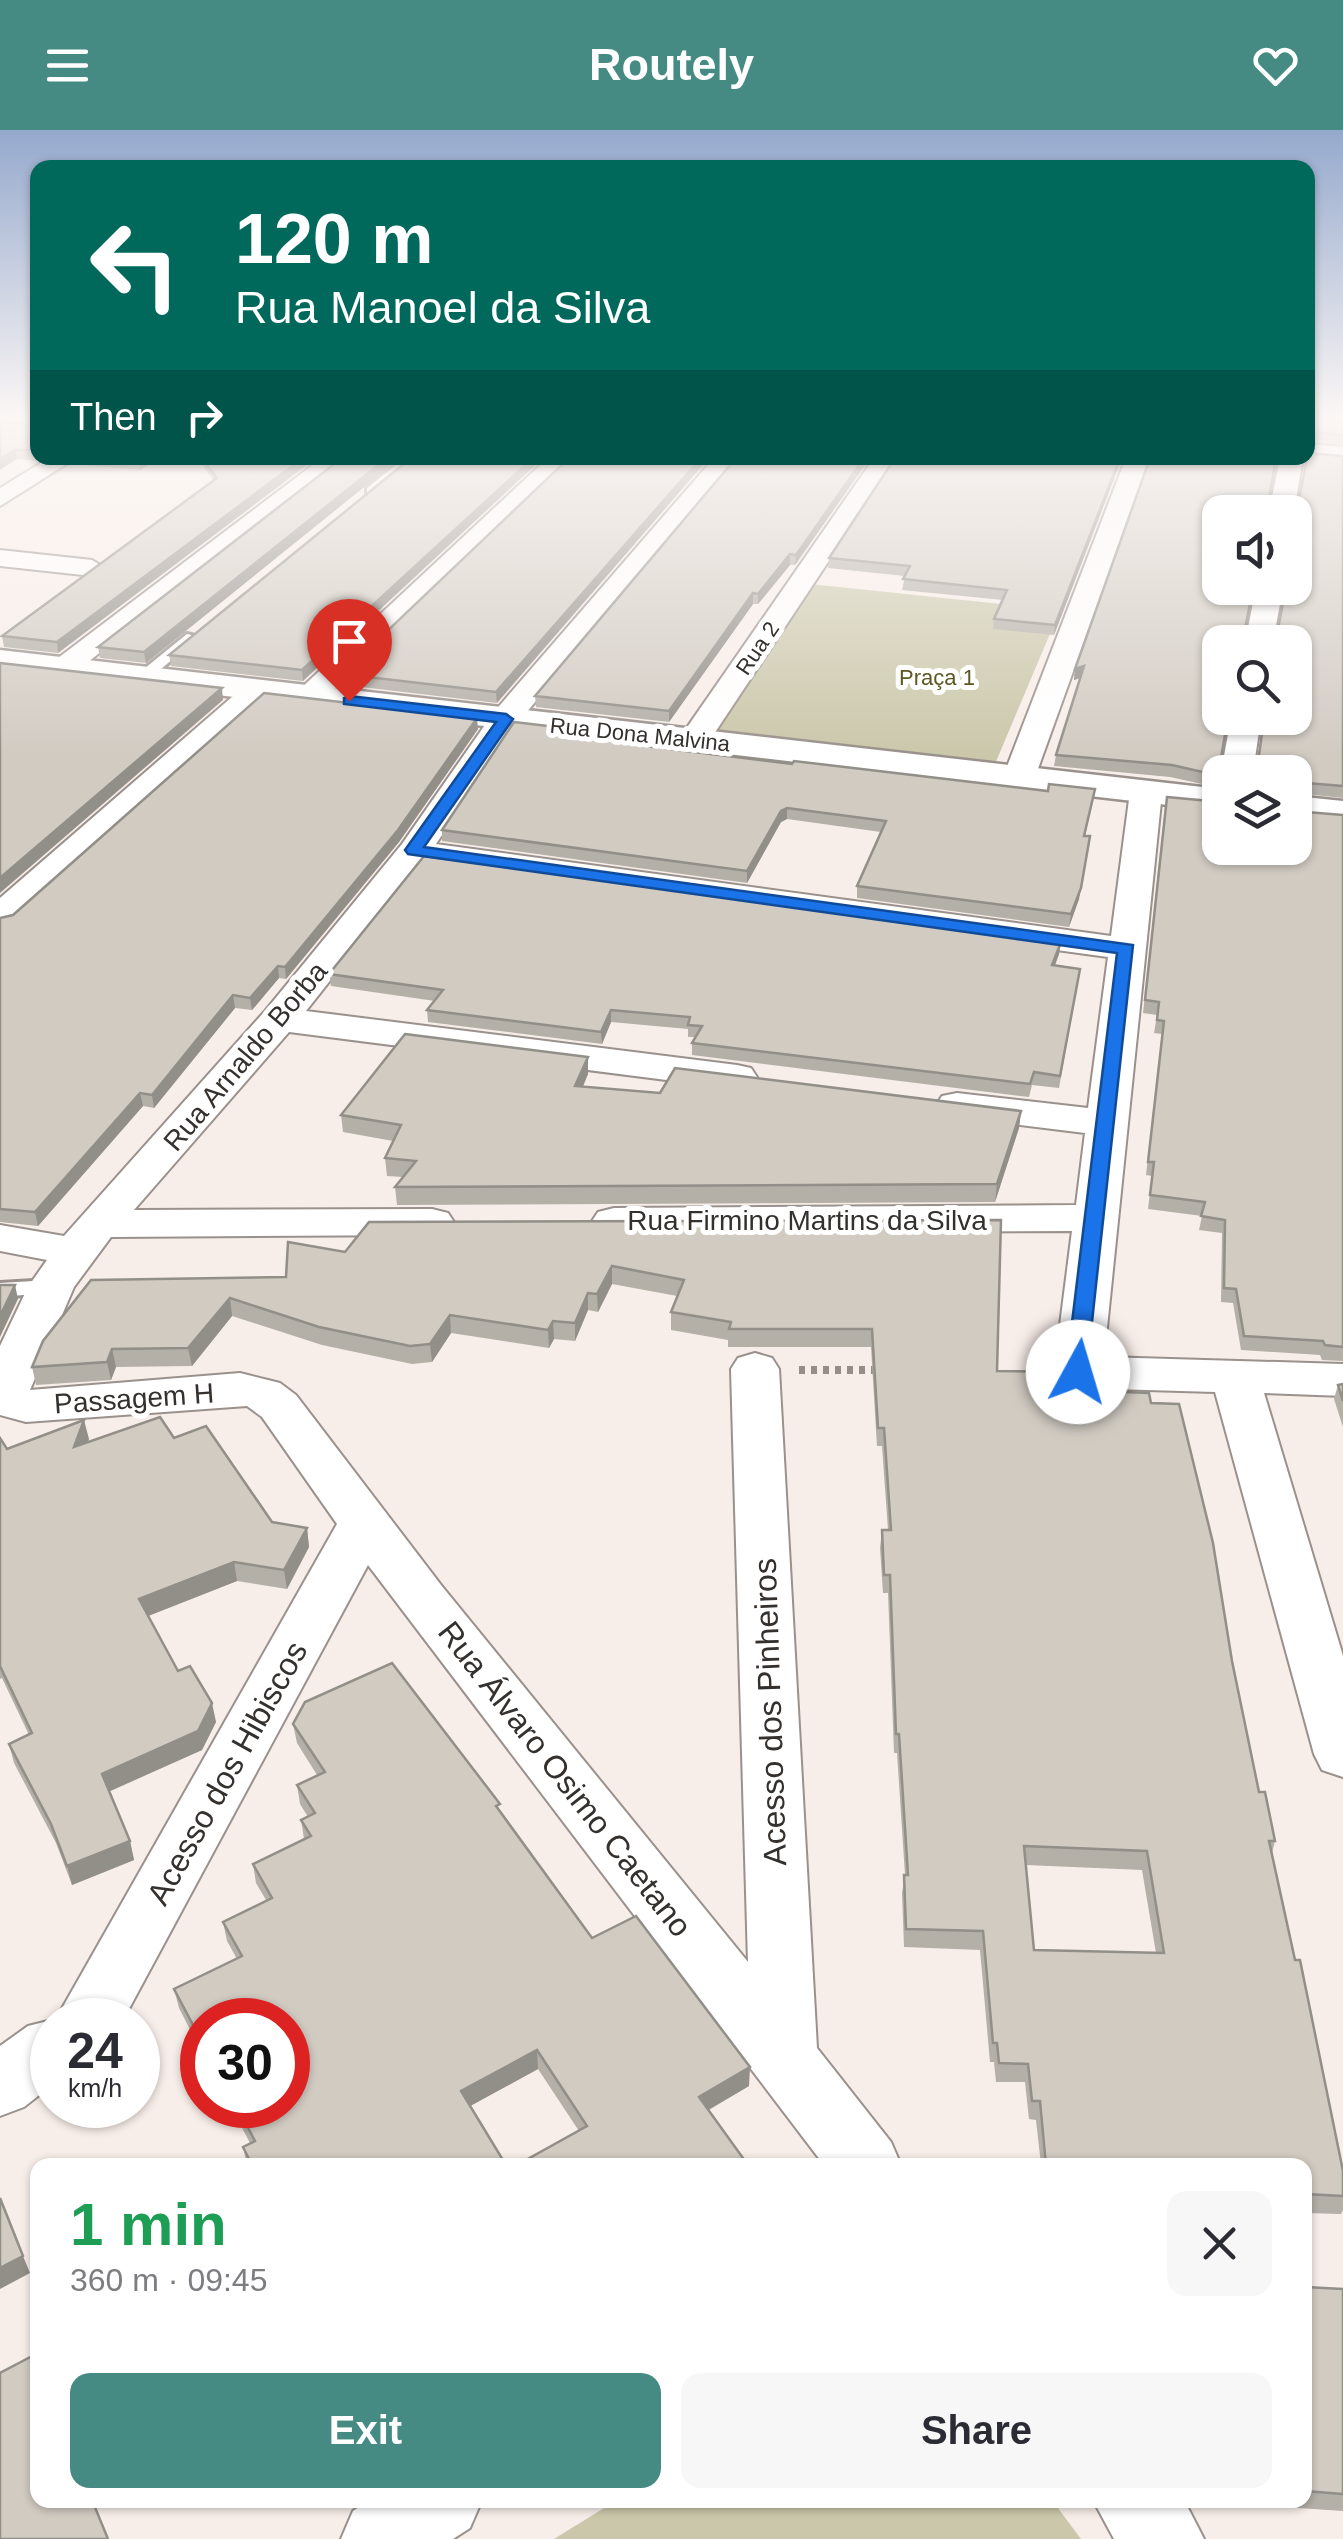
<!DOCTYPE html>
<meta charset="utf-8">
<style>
body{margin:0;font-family:Arial,sans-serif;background:#f7f7f7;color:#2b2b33;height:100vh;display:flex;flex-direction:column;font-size:38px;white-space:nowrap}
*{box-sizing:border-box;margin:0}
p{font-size:32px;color:#7c7c81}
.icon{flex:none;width:55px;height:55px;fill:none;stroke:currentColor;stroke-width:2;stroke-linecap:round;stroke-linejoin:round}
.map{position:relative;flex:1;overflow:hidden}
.side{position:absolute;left:30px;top:2028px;width:1282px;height:350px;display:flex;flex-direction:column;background:#fff;border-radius:20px;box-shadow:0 2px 8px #0004}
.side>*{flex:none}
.hud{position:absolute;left:30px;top:30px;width:1285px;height:305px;border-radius:20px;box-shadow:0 2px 8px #0004;background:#00695c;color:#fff;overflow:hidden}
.fabs{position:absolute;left:1202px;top:365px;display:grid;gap:20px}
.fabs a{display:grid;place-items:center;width:110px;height:110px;border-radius:20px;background:#fff;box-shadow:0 2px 8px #0004;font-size:50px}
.speed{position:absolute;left:30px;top:1868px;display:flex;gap:20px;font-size:50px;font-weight:700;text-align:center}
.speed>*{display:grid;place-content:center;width:130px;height:130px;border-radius:50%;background:#fff;box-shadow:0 2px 8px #0004;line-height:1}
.speed small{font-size:25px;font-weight:400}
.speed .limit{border:15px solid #d22;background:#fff;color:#111}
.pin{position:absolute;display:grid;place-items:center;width:85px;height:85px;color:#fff;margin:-102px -42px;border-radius:50% 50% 50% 0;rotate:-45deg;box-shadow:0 0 10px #0007}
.pin .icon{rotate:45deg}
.me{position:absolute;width:110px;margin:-55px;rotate:6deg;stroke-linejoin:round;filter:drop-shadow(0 0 8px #0008)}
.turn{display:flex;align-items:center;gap:35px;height:210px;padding:0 40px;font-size:45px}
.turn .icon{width:130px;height:130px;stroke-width:2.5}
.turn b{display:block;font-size:70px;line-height:85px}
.then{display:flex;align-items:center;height:95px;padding:0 40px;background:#0003;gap:20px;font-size:38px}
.round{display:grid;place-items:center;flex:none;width:105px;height:105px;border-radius:20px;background:#f7f7f7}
.head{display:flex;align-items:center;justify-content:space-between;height:170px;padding:0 40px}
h1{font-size:60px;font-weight:600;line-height:75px;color:#1e9e55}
.action{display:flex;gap:20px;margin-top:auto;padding:20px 40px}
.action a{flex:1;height:115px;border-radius:20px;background:#458b83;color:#fff;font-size:40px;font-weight:600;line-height:115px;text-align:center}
.action a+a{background:#f7f7f7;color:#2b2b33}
header{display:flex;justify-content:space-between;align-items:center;height:130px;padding:0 40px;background:#458b83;color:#fff;font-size:45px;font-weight:600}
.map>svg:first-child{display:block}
</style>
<header><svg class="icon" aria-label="menu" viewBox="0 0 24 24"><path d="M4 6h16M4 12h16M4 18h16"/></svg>Routely<svg class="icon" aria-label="heart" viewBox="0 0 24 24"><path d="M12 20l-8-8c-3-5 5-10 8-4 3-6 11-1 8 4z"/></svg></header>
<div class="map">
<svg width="1343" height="2409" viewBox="0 0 1343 2409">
<rect width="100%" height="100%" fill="#f8eee9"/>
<g fill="#cac7aa">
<path d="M810,454L1060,480L995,634L711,600Z"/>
<path d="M617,2370H1052L1081,2409H554Z"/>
</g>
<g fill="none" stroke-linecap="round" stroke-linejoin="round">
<defs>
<g id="service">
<path d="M405,328H417L375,362H367V358Z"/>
<path d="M187,504L199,507L149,549H139V543Z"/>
<path d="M51,1150L59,1152L62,1157L59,1162L0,1167V1153Z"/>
</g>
<g id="minor">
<path d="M0,289H38V301L0,297Z"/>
<path d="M49,328H76L0,376V358Z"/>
<path d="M322,328H348L74,543H54L49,537L54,531Z"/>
<path d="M548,328H573L321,572H299L295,566L299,560Z"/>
<path d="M714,328H738L516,595L436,714L1111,806L1130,662L1134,655H1158L1162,662L1104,1227L1343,1234V1266L1264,1263L1343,1526V1647L1322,1640L1314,1624L1215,1262L1078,1258L1061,1253L1054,1242L1072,1101L614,1104L598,1100L592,1091L598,1082L614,1078L1076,1075L1085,1003L957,987L942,984L936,975L942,966L957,963L1088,978L1108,827L423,733L306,881L737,935L751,938L757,947L751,956L737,959L289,902L134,1080L432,1079L448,1083L454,1092L448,1101L432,1105L111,1107L74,1157L30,1260L240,1243L280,1253L296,1265L441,1455L748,1832L731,1239L738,1228L755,1223L772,1228L779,1239L817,1918L891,2012L901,2035H824L368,1435L123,1890H52V1955L24,1977L0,1986V1916L28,1896L56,1889L337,1394L262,1287L247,1276L26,1292L0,1285V1216L28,1157L47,1130L0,1121V1095L64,1106L265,881L402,714L494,582Z"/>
<path d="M874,328H897L706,616H684L679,609Z"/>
<path d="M1126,328H1150L1035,647L1030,654H1008L1003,647Z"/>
<path d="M1280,328H1303L1294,382H1269Z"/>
<path d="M0,420L92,430L105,438L92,446L0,436Z"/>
<path d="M1256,458H1283L1273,512H1245Z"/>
<path d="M258,551L269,554L273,560L269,566L13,795L0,798V768L247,554Z"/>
<path d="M1231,588H1261L1253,642H1221Z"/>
<path d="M369,2370H482L470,2398L453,2409H341L353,2381Z"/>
<path d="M1093,2370H1184L1204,2409H1114Z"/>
</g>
<g id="tertiary">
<path d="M1308,314L1343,317V333L1298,328H1308Z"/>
<path d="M0,520L1220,659V681L0,540Z"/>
<path d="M1295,666L1343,671V695L1295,690Z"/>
</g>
</defs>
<use href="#service" stroke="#9a918c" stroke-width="6"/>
<use href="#minor" stroke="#9a918c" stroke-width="4"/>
<use href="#tertiary" stroke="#9a918c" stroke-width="5"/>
<path stroke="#948d8a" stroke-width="8" stroke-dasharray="6 6" stroke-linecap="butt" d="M799,1240H876"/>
<use href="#service" fill="#fff" fill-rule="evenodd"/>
<use href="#minor" fill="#fff" fill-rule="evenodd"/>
<use href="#tertiary" fill="#fff" fill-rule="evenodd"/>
</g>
<g fill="#b4afa7" fill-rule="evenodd">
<path d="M1308,289H1343V314L1308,310Z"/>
<path d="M0,291L36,296L37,331L17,329Z"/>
<path d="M1308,323L1343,326V668L1295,663V642H1220V658L1170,647L1054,636L1056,625L1080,548L1074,550L1075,539L1150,328H1276L1268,375H1298ZM1220,382H1295V458H1286L1277,504H1244L1253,458H1220ZM1220,512H1295V588H1264L1257,633H1220L1228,588H1220Z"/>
<path d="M73,328H158L140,340L74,334Z"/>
<path d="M197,328H316L58,523L4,517L2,506L214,351Z"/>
<path d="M342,328H400L146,533L100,528L98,517Z"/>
<path d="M411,328L303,551L171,536L169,525Z"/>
<path d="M569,328L497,573L344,555L342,544Z"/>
<path d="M870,328L795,435H790L758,474H753L669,592L536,577L535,566Z"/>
<path d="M895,328H1122L1054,505L993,499L994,489L1003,470L902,460L905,446L828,438L829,428Z"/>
<path d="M478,599L399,712L286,849L279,848L252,880L235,878L154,978L143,976L38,1096L0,1092V788L13,785Z"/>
<path d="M650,616L792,634L1048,661L1095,659L1085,706L1079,769L1069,797L857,768V756L881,702L787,689L781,692L747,753L442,711V700Z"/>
<path d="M1165,678L1343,685V1231L1322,1230L1320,1225L1241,1220L1233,1173L1221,1172L1222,1103L1199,1100L1202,1086L1148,1079L1152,1046L1146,1045L1162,904L1154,903L1157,885L1143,883Z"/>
<path d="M1061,812L1059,824L1055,836L1080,839L1059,958L1032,955L1029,967L692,925V913L695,907H688V899L611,892L602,914L428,892L427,880L435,871L331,856L329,844Z"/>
<path d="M588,944L583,957L660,963L1021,981L1019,998L995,1072L397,1075L395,1057L403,1047L387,1046L385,1028L393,1011L343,1002L341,985Z"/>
<path d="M1001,1090L997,1241L1074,1260L1151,1273L1232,1531L1259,1662L1275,1711L1272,1723L1343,2041V2080L1341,2084L1305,2083V2035H1041L1036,1990L1029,1989L1025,1952H996L994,1932H990L980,1820L904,1817L902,1763L905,1745L897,1623H894L888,1463H883L880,1418L882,1400H888L882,1316H877L871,1217H728V1210L671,1200V1182L677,1166L612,1154L598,1182L588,1180L575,1211L554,1209L549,1218L451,1203L432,1232L412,1234L322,1215L232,1186L192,1236L116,1237L111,1250L36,1255L32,1237L286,1147L345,1122ZM1026,1735L1142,1740L1156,1823L1034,1820Z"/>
<path d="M1343,1254V1297L1334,1269L1338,1255Z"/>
<path d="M0,1308L7,1319L89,1309L87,1313L174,1308L272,1392L307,1398L309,1417L287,1459L237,1451L148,1486L178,1541L216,1592L202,1620L109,1661L130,1711L134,1730L72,1755L56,1713L14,1633L9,1614L29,1605L2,1548L0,1549Z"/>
<path d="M293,1594L501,1683L592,1808L749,1956L709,1980L579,2001L538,1939L470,1976L506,2035H247L243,2017L250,2013L230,1975H288L202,1890V1923L179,1878L174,1859L237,1829L227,1811L223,1792L266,1770L256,1753L253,1734L304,1709L301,1690L308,1687L300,1674L297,1655L317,1645L297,1613Z"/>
<path d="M1305,2157L1343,2159V2381L1298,2378L1296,2370H1305Z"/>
</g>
<g fill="#928e88">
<path d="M15,320L17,329L0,340V329Z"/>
<path d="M143,328H158L140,340L139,330Z"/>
<path d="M303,328H316L58,523L57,512Z"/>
<path d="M387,328H400L146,533L144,522Z"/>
<path d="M533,328H543L303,551L302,540Z"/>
<path d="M701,328H709L497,573L496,562Z"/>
<path d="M864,328H870L795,435L796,425Z"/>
<path d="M1120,328H1122L1054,505L1055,495Z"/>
<path d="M790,424V435L758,474V464Z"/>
<path d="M753,463V474L669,592V581Z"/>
<path d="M1084,536L1083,547L1074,550L1075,539Z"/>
<path d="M222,558L223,570L0,763V748Z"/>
<path d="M477,588L478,599L399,712L286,849L285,837Z"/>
<path d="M787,678V689L781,692L747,753V741L781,681Z"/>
<path d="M1090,706L1079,769L1069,797L1071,784Z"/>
<path d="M1061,812L1059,824L1050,847L1052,835Z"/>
<path d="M278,836L279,848L252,880L250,868Z"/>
<path d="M233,865L235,878L154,978L152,965Z"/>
<path d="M611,880V892L602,914L601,902Z"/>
<path d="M588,927V944L575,974V956Z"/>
<path d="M140,963L143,976L38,1096L35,1082Z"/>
<path d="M1021,981L1019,998L995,1072L997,1054Z"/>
<path d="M612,1136V1154L598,1182L597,1164Z"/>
<path d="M15,1155L18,1169L0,1207V1186Z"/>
<path d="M588,1163V1180L575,1211V1193Z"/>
<path d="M230,1168L232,1186L192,1236L188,1218Z"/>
<path d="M450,1185L451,1203L432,1232L430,1214Z"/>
<path d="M553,1191L554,1209L549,1218L548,1200Z"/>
<path d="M112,1219L116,1237L111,1250L107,1232Z"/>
<path d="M84,1290L89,1309L78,1336L74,1317Z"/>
<path d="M307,1398L309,1417L287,1459L284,1440Z"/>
<path d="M234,1432L237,1451L143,1488L139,1469Z"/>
<path d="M212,1573L216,1592L202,1620L106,1663L102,1644Z"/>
<path d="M130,1711L134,1730L72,1755L67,1736Z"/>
<path d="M537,1920L538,1939L463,1980L461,1961Z"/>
<path d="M750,1937L749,1956L699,1985V1967Z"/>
<path d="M23,2126L30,2143L0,2159V2138Z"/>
</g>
<g fill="#d1cbc2" stroke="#928e88" stroke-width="2.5" fill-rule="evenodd">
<path d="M1308,289H1343V305L1310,301L1308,310Z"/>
<path d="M0,291L36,296L38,294V320H15L0,329Z"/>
<path d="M1308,323L1343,326V656L1295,652V642H1220V646L1172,635L1056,625L1084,536L1075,539L1150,328H1276L1268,375H1298ZM1220,382H1295V458H1286L1277,504H1244L1253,458H1220ZM1220,512H1295V588H1264L1258,633H1220L1228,588H1220Z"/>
<path d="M107,328H143L139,330Z"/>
<path d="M202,328H303L57,512L2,506L217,348Z"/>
<path d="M342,328H387L144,522L98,517Z"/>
<path d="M411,328H533L302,540L169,525Z"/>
<path d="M569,328H701L496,562L342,544Z"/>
<path d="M736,328H864L796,425L790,424L758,464L753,463L669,581L535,566Z"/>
<path d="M895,328H1120L1055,495L994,489L1007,460L903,449L910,436L829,428Z"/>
<path d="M0,533L222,558L0,748Z"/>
<path d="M264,563L477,588L398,700L285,837L278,836L250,868L233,865L152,965L140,963L35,1082L0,1079V788L13,785Z"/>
<path d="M514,592L650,608L645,616L792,634L794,631L1048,661L1049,654L1095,659L1084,706H1090L1081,758L1071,784L857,756L886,691L787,678L781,681L747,741L442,700Z"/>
<path d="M1167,667L1220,672V718H1295V681L1343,685V1217L1325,1215L1323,1211L1244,1206L1236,1159L1224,1158L1225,1090L1201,1086L1205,1072L1150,1065L1154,1032H1148L1164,891L1157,890L1159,872L1145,870Z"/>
<path d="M424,726L1061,812L1052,835L1080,839L1060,946L1034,942L1030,954L692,913L702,896L688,895L690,887L611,880L601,902L427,880L443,860L329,844Z"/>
<path d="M405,904L588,927L575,956L660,963L675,938L1021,981L997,1054L395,1057L416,1031L385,1028L401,995L341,985Z"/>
<path d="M1001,1090L997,1241L1071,1242L1074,1260L1149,1263L1151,1273L1179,1274L1213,1413L1232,1531L1259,1662H1265L1275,1711H1269L1295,1830H1300L1343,2041V2066L1305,2064V2035H1046L1040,1971H1032L1028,1934L999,1933L997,1913H993L983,1801L906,1799L904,1745H908L899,1604H896L890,1445H884L882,1400H891L884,1298H878L872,1199H729L731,1192L671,1182L684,1150L612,1136L597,1164L588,1163L575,1193L553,1191L548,1200L450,1185L430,1214L410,1216L319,1197L230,1168L188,1218L112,1219L107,1232L32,1237L43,1211L91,1150L286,1147L288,1112L345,1122L369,1092ZM1024,1716L1147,1721L1164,1823L1034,1820Z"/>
<path d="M0,1155H15L0,1186Z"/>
<path d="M1343,1254V1271L1338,1255Z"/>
<path d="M160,1287L174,1308L206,1296L272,1392L307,1398L284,1440L234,1432L139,1469L178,1541L190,1536L212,1573L198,1601L102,1644L130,1711L67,1736L51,1694L9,1614L32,1603L0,1536V1308L7,1319L84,1290L74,1317Z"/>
<path d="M392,1533L500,1674L496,1676L592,1808L636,1786L750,1937L699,1967L748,2035H517L587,1996L537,1920L461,1961L506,2035H252L243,2017L255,2011L236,1975H288V1890H202V1912L174,1859L242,1826L223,1792L272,1768L253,1734L311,1706L301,1690L315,1683L297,1655L325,1642L293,1594L305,1572Z"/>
<path d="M0,2068L23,2126L0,2138Z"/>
<path d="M1305,2157L1343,2159V2364L1305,2361Z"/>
<path d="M38,2223V2370H92L108,2409H0V2243Z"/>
</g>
<linearGradient id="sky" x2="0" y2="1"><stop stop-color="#95a9cd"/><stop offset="0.46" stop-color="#fcf7f5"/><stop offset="1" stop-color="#fcf7f5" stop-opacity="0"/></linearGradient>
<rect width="1343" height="626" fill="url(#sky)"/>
<path fill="#1a73e8" stroke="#114b97" stroke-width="2.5" d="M349,566L506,584L513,589L424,717L1133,815L1086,1247H1069L1066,1242L1117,823L408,724L405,720L496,592L344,574V568Z"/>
<g text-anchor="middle" stroke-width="10" stroke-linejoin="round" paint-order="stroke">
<g font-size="22" fill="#34302e" stroke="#fff">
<text transform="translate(757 518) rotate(-56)" y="8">Rua 2</text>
<text transform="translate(640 604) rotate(6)" y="8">Rua Dona Malvina</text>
</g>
<g font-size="22" fill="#5b5622" stroke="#fff">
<text x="937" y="555">Praça 1</text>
</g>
<g font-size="28" fill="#34302e" stroke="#fff">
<text transform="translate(245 926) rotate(-50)" y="10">Rua Arnaldo Borba</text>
<text x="807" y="1100">Rua Firmino Martins da Silva</text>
<text transform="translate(134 1268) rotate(-4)" y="10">Passagem H</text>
</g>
<g font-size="32" fill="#34302e" stroke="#fff">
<text transform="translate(770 1582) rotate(-92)" y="11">Acesso dos Pinheiros</text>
<text transform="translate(227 1643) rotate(-61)" y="11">Acesso dos Hibiscos</text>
<text transform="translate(565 1649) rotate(52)" y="11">Rua Álvaro Osimo Caetano</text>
</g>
</g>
</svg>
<div class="fabs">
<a><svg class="icon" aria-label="sound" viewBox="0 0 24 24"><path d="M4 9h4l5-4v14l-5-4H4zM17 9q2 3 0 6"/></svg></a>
<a><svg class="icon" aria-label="search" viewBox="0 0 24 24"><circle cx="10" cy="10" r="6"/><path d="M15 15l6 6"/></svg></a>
<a><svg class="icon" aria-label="layers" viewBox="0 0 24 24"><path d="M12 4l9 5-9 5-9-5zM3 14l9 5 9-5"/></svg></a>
</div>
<div class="speed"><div>24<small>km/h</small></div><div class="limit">30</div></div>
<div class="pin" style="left:349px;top:571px;background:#d93025"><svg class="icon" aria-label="arrive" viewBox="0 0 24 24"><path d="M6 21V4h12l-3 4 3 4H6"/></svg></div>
<svg class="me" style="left:1078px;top:1242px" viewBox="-20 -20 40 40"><circle r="19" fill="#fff"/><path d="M0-13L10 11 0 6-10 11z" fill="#1a73e8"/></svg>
<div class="hud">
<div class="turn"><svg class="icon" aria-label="left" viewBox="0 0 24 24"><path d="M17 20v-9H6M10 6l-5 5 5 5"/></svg><div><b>120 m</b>Rua Manoel da Silva</div></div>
<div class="then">Then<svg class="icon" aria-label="right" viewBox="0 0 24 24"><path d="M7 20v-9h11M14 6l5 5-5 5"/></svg></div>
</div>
<section class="side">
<div class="head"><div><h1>1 min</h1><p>360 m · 09:45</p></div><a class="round"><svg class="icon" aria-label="close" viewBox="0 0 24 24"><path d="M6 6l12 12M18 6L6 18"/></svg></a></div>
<div class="action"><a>Exit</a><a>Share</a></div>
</section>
</div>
